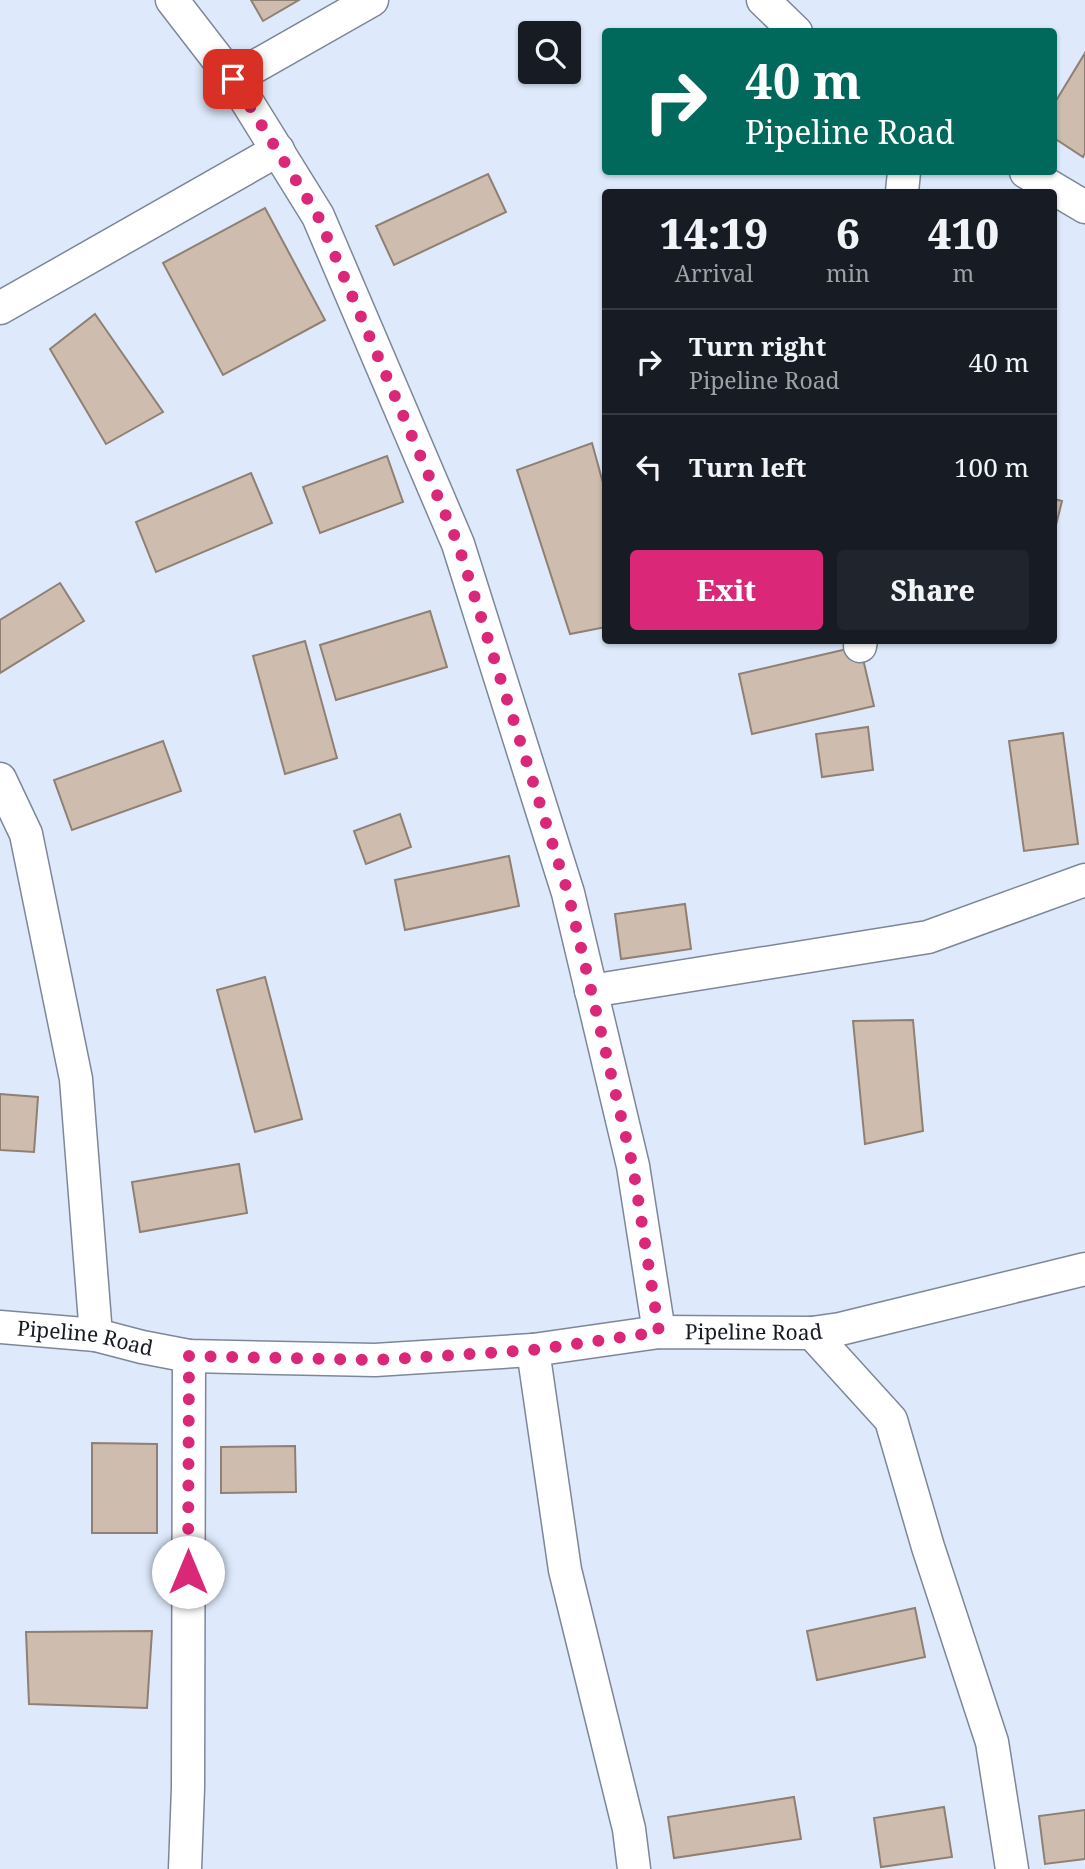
<!DOCTYPE html>
<style>
body{margin:0;font-family:"Noto Serif",serif;background:#20242c;color:#f1f3f6;height:100vh;display:flex;flex-direction:column;font-size:26px;white-space:nowrap}
*{box-sizing:border-box;margin:0}
p{font-size:23px;color:#9ea1a6}
.icon{flex:none;width:38px;height:38px;fill:none;stroke:currentColor;stroke-width:2;stroke-linecap:round;stroke-linejoin:round}
.map{position:relative;flex:1;overflow:hidden}
.side{position:absolute;left:602px;top:189px;width:455px;height:455px;display:flex;flex-direction:column;background:#171b24;border-radius:7px;box-shadow:0 2px 5px #0004}
.side>*{flex:none}
.top-card{position:absolute;left:602px;top:28px;width:455px;height:147px;border-radius:7px;box-shadow:0 2px 5px #0004;background:#00695c;color:#fff;overflow:hidden}
.fabs{position:absolute;left:518px;top:21px;display:grid;gap:14px}
.fabs a{display:grid;place-items:center;width:63px;height:63px;border-radius:7px;background:#171b24;box-shadow:0 2px 5px #0004;font-size:35px}
.pin{position:absolute;display:grid;place-items:center;width:60px;height:60px;color:#fff;margin:-30px;border-radius:14px;box-shadow:0 4px 10px #0006}
.me{position:absolute;width:77px;margin:-38px;rotate:0deg;stroke-linejoin:round;filter:drop-shadow(0 0 5px #0008)}
.turn{display:flex;align-items:center;gap:24px;height:147px;padding:0 28px;font-size:32px}
.turn .icon{width:91px;height:91px;stroke-width:2.5}
.turn b{display:block;font-size:49px;line-height:60px}
.eta{display:flex;justify-content:space-evenly;align-items:center;height:119px;text-align:center}
.eta b{font-size:42px;font-weight:800;line-height:49px}
.button{display:flex;gap:14px;margin-top:auto;padding:14px 28px}
.button a{flex:1;height:80px;border-radius:7px;background:#db2777;color:#fff;font-size:28px;font-weight:800;line-height:80px;text-align:center}
.button a+a{background:#20242c;color:#f1f3f6}
ul{padding:0;list-style:none}
li{display:flex;align-items:center;gap:21px;height:105px;padding:0 28px;border-top:2px solid #363941}
li div{flex:1}
li b{display:block;font-size:26px}
li em{font-style:normal}
.map>svg:first-child{display:block}
</style>
<div class="map">
<svg width="1085" height="1869" viewBox="0 0 1085 1869">
<rect width="100%" height="100%" fill="#deeafc"/>
<g fill="#cebcaf" stroke="#907f73" stroke-width="2">
<path d="M251,0H299L263,21Z"/>
<path d="M1085,53V153L1083,157L1054,138V104Z"/>
<path d="M488,174L506,212L394,265L376,226Z"/>
<path d="M265,208L325,320L223,375L163,263Z"/>
<path d="M95,314L163,412L106,444L50,349Z"/>
<path d="M592,443L606,494V627L570,634L517,470Z"/>
<path d="M387,456L403,502L320,533L303,487Z"/>
<path d="M251,473L272,523L156,572L136,522Z"/>
<path d="M1054,499L1062,501L1054,533Z"/>
<path d="M60,583L84,621L0,673V620Z"/>
<path d="M430,611L447,667L336,700L320,645Z"/>
<path d="M305,641L337,758L285,774L253,656Z"/>
<path d="M860,646L874,706L752,734L739,674Z"/>
<path d="M868,727L873,770L822,777L816,734Z"/>
<path d="M1063,733L1078,844L1024,851L1009,741Z"/>
<path d="M163,741L181,791L72,830L54,780Z"/>
<path d="M400,814L411,847L366,864L354,831Z"/>
<path d="M509,856L519,906L405,930L395,880Z"/>
<path d="M685,904L691,949L621,959L615,914Z"/>
<path d="M265,977L302,1119L255,1132L217,990Z"/>
<path d="M913,1020L923,1131L865,1144L853,1021Z"/>
<path d="M0,1094L38,1097L34,1152L0,1150Z"/>
<path d="M239,1164L247,1213L140,1232L132,1182Z"/>
<path d="M92,1443L157,1444V1533H92Z"/>
<path d="M295,1446L296,1492L221,1493V1447Z"/>
<path d="M915,1608L925,1657L817,1680L807,1631Z"/>
<path d="M152,1631L147,1708L29,1704L26,1632Z"/>
<path d="M794,1797L801,1839L674,1858L668,1817Z"/>
<path d="M944,1807L952,1857L881,1867L874,1818Z"/>
<path d="M1085,1810V1859L1045,1864L1039,1816Z"/>
</g>
<g fill="none" stroke-linecap="round" stroke-linejoin="round">
<defs>
<g id="minor">
<path d="M172,0L233,79L318,216L458,544L568,893L633,1166L659,1332"/>
<path d="M763,0L796,32"/>
<path d="M233,79L372,0"/>
<path d="M1026,172L1085,207"/>
<path d="M902,192L904,172"/>
<path d="M0,308L278,150"/>
<path d="M860,646L861,640"/>
<path d="M0,779L26,834L76,1079L96,1335"/>
<path d="M591,991L928,937L1085,880"/>
<path id="s1" d="M0,1327L96,1335L142,1347L189,1356L375,1360L533,1350L659,1332L812,1333L840,1329L1085,1269"/>
<path d="M812,1333L891,1420L928,1547L992,1742L1012,1869"/>
<path d="M533,1350L565,1570L629,1829L634,1869"/>
<path d="M185,1869L188,1788L189,1356"/>
</g>
</defs>
<use href="#minor" stroke="#7d8797" stroke-width="35"/>
<use href="#minor" stroke="#fff" stroke-width="32"/>
</g>
<g fill="none" stroke-linecap="round" stroke-linejoin="round">
<path stroke="#db2777" stroke-width="12" stroke-dasharray="0 21.6" d="M188,1572L189,1356L376,1360L533,1350L659,1332L633,1167L568,893L458,544L318,216L233,79"/>
</g>
<g text-anchor="middle" stroke-width="7" stroke-linejoin="round" paint-order="stroke">
<g font-size="21" fill="#161a21" stroke="#f2f7fe">
<text dy="7" stroke="none"><textPath href="#s1" startOffset="758">Pipeline Road</textPath></text>
<text dy="7" stroke="none"><textPath href="#s1" startOffset="86">Pipeline Road</textPath></text>
</g>
</g>
</svg>
<div class="fabs">
<a><svg class="icon" aria-label="search" viewBox="0 0 24 24"><circle cx="10" cy="10" r="6"/><path d="M15 15l6 6"/></svg></a>
</div>
<div class="pin" style="left:233px;top:79px;background:#d93025"><svg class="icon" aria-label="arrive" viewBox="0 0 24 24"><path d="M6 21V4h12l-3 4 3 4H6"/></svg></div>
<svg class="me" style="left:188px;top:1572px" viewBox="-20 -20 40 40"><circle r="19" fill="#fff"/><path d="M0-13L10 11 0 6-10 11z" fill="#db2777"/></svg>
<div class="top-card">
<div class="turn"><svg class="icon" aria-label="right" viewBox="0 0 24 24"><path d="M7 20v-9h11M14 6l5 5-5 5"/></svg><div><b>40 m</b>Pipeline Road</div></div>
</div>
<section class="side">
<div class="eta">
<div><b>14:19</b><p>Arrival</p></div>
<div><b>6</b><p>min</p></div>
<div><b>410</b><p>m</p></div>
</div>
<ul>
<li><svg class="icon" aria-label="right" viewBox="0 0 24 24"><path d="M7 20v-9h11M14 6l5 5-5 5"/></svg><div><b>Turn right</b><p>Pipeline Road</p></div><em>40 m</em></li>
<li><svg class="icon" aria-label="left" viewBox="0 0 24 24"><path d="M17 20v-9H6M10 6l-5 5 5 5"/></svg><div><b>Turn left</b></div><em>100 m</em></li>
</ul>
<div class="button"><a>Exit</a><a>Share</a></div>
</section>
</div>
